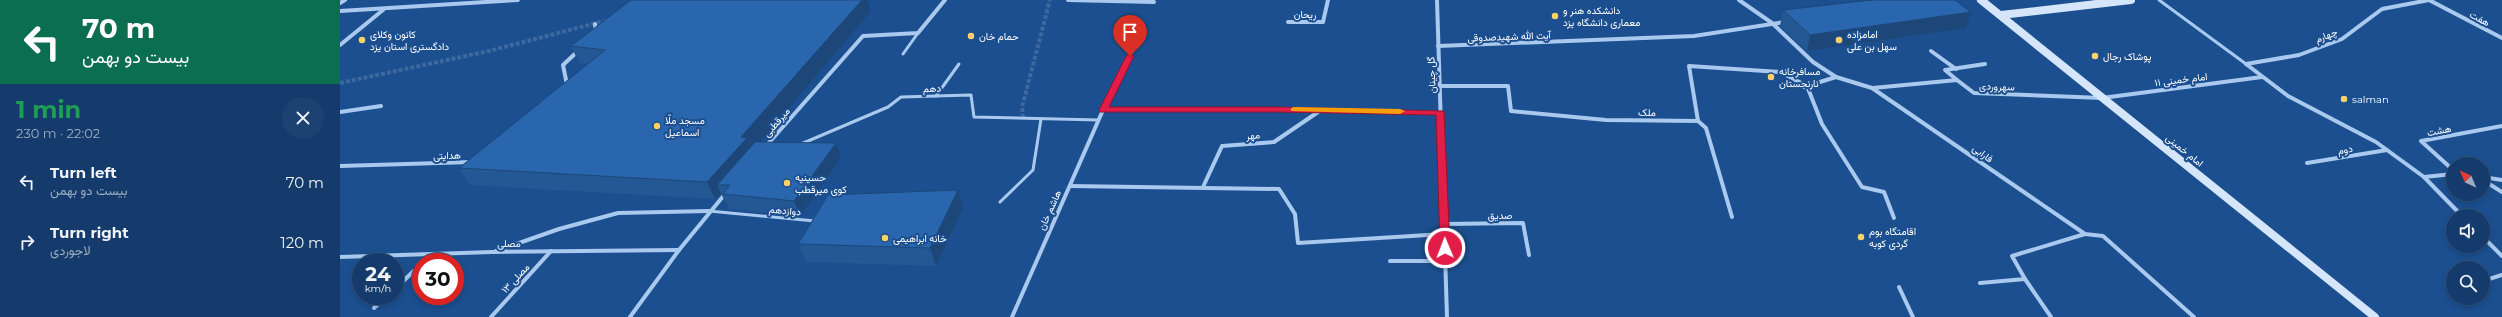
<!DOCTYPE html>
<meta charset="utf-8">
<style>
body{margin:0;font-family:Montserrat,Vazirmatn,sans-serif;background:#1d4271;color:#f1f3f6;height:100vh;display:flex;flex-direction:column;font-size:15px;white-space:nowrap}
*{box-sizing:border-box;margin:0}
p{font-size:13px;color:#9dadc1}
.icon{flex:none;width:22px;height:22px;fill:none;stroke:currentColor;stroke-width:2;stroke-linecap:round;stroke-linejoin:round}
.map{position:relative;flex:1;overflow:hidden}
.details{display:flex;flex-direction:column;background:#143b6b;width:340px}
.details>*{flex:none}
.guide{background:#0b6e4f;color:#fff;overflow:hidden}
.needle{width:26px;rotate:316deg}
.fabs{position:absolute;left:2106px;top:157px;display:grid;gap:8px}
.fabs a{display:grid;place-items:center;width:44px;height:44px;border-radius:50%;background:#143b6b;box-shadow:0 2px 6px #0003,0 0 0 1px #33557e;font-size:20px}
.speed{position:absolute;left:12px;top:253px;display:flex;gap:8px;font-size:20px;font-weight:700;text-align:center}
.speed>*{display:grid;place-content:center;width:52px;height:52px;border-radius:50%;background:#143b6b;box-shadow:0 2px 6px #0003,0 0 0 1px #33557e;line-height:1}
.speed small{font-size:10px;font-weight:400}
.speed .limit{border:6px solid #d22;background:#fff;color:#111}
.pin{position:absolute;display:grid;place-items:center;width:34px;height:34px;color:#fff;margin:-41px -17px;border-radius:50% 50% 50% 0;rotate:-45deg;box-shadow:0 0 4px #0007}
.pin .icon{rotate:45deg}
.me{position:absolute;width:44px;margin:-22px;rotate:359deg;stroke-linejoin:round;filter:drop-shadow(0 0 3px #0008)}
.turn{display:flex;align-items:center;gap:14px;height:84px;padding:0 16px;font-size:18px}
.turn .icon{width:52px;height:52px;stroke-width:2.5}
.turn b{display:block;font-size:28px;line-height:34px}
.round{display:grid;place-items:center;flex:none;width:42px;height:42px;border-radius:21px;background:#1d4271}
.overview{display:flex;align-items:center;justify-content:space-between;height:68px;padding:0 16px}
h1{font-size:24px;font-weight:700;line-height:30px;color:#1e9e55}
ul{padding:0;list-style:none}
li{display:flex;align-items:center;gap:12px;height:60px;padding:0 16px}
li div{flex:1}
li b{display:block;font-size:15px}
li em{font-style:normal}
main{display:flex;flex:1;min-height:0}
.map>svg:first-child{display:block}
</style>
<main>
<section class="details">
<div class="guide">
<div class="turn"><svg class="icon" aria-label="left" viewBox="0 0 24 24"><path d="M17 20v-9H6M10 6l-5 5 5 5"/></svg><div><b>70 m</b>بیست دو بهمن</div></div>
</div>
<div class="overview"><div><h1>1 min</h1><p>230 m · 22:02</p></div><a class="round"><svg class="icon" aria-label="close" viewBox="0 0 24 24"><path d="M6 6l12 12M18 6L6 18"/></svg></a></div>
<ul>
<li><svg class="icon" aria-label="left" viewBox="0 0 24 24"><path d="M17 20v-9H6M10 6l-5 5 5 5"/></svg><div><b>Turn left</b><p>بیست دو بهمن</p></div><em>70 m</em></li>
<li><svg class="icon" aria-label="right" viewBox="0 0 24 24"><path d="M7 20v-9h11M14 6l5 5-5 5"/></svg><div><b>Turn right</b><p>لاجوردی</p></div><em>120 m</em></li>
</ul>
</section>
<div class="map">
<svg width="2162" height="317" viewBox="0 0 2162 317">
<rect width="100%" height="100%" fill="#1b4f8f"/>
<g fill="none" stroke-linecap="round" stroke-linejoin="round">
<g stroke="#3d69a0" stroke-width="4" stroke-dasharray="4 2" stroke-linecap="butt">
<path d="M0,83L149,51L268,20"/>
<path d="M683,118L682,107L710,0"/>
</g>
<g stroke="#a9c9ee" stroke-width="3">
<path d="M1819,0L1906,64"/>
<path d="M563,54L578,33"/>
<path d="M596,96L619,64"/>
<path d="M461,144L548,107L561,97L631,95L634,117L758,120"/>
<path d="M660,202L693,170L701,119"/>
<path d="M369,211L475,221"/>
</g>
<g stroke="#a9c9ee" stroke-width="4">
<path d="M728,0L814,2"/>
<path d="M1097,0L1107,317"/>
<path d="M1399,0L1432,23L1473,62L1496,77L1532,88L1745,234L1763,236L1854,317"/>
<path d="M2089,0L2162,38"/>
<path d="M0,3L5,0"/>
<path d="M0,11L178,0"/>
<path d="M948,22H983L988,0"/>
<path d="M255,24L256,32"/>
<path d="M0,45L43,10"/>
<path d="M1098,46L1354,36L1445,22"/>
<path d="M1591,51L1616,69"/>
<path d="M1906,64L1948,96L2036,142L2084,177L2122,216"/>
<path d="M1906,64L1959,55L2002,39L2042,9L2089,0"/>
<path d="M1496,77L1467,86L1482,124L1522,187L1544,192L1554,218"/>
<path d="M1617,80L1605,70L1645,64"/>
<path d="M227,85L223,65L238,51"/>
<path d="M1100,86H1168L1171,111L1266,120L1358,121L1349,66L1440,72L1467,86"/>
<path d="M1533,88L1617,80L1634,93L1762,98L1922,77"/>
<path d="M763,110L938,109L1101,113"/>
<path d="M0,112L41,106"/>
<path d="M1358,121L1366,128L1392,217"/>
<path d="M426,146L523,36L578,33L605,0"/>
<path d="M1967,163L2047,150"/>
<path d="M0,166L132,162"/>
<path d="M2113,170L2081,141L2162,126"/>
<path d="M2084,177L2113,174"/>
<path d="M2143,177L2162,180"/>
<path d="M2143,180L2162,192"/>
<path d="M730,186L939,189L955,214L958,243L1104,234"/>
<path d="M863,187L882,146L934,142L981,110"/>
<path d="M1104,224L1183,223L1189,255"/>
<path d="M2143,237L2162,256"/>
<path d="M156,251L219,229L278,213L369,211"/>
<path d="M0,257L152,252L339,250"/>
<path d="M1050,261H1105"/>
<path d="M83,262L91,254"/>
<path d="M1685,279L1711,317"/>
<path d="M2143,281L2162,275"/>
<path d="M1640,283L1685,279L1672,256L1745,234"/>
<path d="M1559,287L1573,317"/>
<path d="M55,289L81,264"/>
<path d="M2110,291L2113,290"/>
<path d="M34,308L47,296"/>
<path d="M151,317L211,251"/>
<path d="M290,317L339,250L385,194"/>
<path d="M672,317L763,110L796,42"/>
</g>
<g stroke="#d6e6fa" stroke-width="8">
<path d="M1641,0L2035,317"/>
<path d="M1661,15L1791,0"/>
</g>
</g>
<g fill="#245895">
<path d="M1443,10L1631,12L1626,28L1467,51L1440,26Z"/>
<path d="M531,11L419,142L501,158L460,216L390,209L385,200H384L381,193L375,199L130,185L119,168L248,64L239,63L231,46Z"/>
<path d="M623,208L596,266L466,262L458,244Z"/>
</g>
<g fill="#1d4779">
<path d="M522,0H527L531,11L412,151L377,185L381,193L375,199L367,182L401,137Z"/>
<path d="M1631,12L1626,28L1467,51L1470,35Z"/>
<path d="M496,143L501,158L460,216L454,201Z"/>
<path d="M618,190L623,208L596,266L590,248Z"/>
</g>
<g fill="#2a66ad" stroke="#1d4779">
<path d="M291,0H522L401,137L407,138L367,182L119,168L265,50L231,46Z"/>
<path d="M1534,0H1615L1631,12L1470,35L1443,10L1522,1Z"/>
<path d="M415,142L496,143L454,201L383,194L390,185H377Z"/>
<path d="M618,190L590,248L458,244L488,195Z"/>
</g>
<path fill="#e11d48" stroke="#92132f" d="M790,53L794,56L769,107H938L1104,111L1110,248L1105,251L1100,248L1096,115L938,112H760L759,110L786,56Z"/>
<path fill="#f59e0b" d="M954,107L1060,109L1065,111L1060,114L951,111V108Z"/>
<g fill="#ffd166" stroke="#1b4f8f" stroke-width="1.5">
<circle cx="1215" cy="16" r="4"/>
<circle cx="631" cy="36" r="4"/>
<circle cx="22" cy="40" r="4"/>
<circle cx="1499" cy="40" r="4"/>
<circle cx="1755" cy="56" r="4"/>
<circle cx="1431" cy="77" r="4"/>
<circle cx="2004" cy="99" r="4"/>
<circle cx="317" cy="126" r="4"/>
<circle cx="447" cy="183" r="4"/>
<circle cx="1521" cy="237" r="4"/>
<circle cx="545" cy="238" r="4"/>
</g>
<g text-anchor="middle" stroke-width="4" stroke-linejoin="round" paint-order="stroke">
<g font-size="10" fill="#fff" stroke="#1b4f8f" text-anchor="start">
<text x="1223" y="14">دانشکده هنر و<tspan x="1223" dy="12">معماری دانشگاه یزد</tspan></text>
<text x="30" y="38">کانون وکلای<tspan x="30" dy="12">دادگستری استان یزد</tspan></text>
<text x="1507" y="38">امامزاده<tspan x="1507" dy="12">سهل بن علی</tspan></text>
<text x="639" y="40">حمام خان</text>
<text x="1763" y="60">پوشاک رجال</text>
<text x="1439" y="75">مسافرخانه<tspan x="1439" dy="12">نارنجستان</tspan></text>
<text x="2012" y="103">salman</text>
<text x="325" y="124">مسجد ملّا<tspan x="325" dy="12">اسماعیل</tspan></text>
<text x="455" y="181">حسینیه<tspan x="455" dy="12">کوی میرقطب</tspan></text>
<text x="1529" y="235">اقامتگاه بوم<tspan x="1529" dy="12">گردی کوبه</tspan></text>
<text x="553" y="242">خانه ابراهیمی</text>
</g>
<g font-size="10" fill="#fff" stroke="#1b4f8f">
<text x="965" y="18">ریحان</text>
<text transform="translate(2140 18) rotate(28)" y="4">هفت</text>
<text transform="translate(1986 35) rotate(-22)" y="4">چهارم</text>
<text transform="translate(1169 36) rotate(-2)" y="4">آیت الله شهیدصدوقی</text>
<text transform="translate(1091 75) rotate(-92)" y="4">گل چینان</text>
<text transform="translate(1841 79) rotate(-7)" y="4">امام خمینی ۱۱</text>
<text transform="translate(1657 86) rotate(2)" y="4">سهروردی</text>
<text transform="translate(592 88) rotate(-2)" y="4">دهم</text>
<text transform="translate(1307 112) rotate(1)" y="4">ملک</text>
<text transform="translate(436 122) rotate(-49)" y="4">میرقطبی</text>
<text transform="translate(2099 130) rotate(-11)" y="4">هشت</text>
<text transform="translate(913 135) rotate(-5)" y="4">مهر</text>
<text transform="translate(2005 149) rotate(-9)" y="4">دوم</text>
<text transform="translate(1845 150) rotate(39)" y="4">امام خمینی</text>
<text transform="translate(1643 153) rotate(35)" y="4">فارابی</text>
<text transform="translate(107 155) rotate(-2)" y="4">هدایتی</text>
<text transform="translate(445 210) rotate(5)" y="4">دوازدهم</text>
<text transform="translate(709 210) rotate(-66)" y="4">هاشم خان</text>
<text transform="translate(1160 215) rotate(-1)" y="4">صدیق</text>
<text transform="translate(169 243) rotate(-1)" y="4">مصلی</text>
<text transform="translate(175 278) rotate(-47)" y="4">مصلی ۱۳</text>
</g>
</g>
</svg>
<div class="fabs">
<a><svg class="needle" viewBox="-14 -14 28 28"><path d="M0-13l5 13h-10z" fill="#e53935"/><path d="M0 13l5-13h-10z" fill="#9dadc1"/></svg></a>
<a><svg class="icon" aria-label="sound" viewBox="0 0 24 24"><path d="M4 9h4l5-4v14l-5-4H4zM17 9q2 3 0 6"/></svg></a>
<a><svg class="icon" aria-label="search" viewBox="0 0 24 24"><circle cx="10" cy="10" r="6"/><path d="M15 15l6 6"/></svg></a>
</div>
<div class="speed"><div>24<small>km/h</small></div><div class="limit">30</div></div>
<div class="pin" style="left:790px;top:56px;background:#d93025"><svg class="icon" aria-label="arrive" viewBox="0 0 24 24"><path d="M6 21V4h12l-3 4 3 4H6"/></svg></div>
<svg class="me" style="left:1105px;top:248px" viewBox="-20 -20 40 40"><circle r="17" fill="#e11d48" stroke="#fff" stroke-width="3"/><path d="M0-11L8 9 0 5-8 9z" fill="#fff"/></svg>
</div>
</main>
